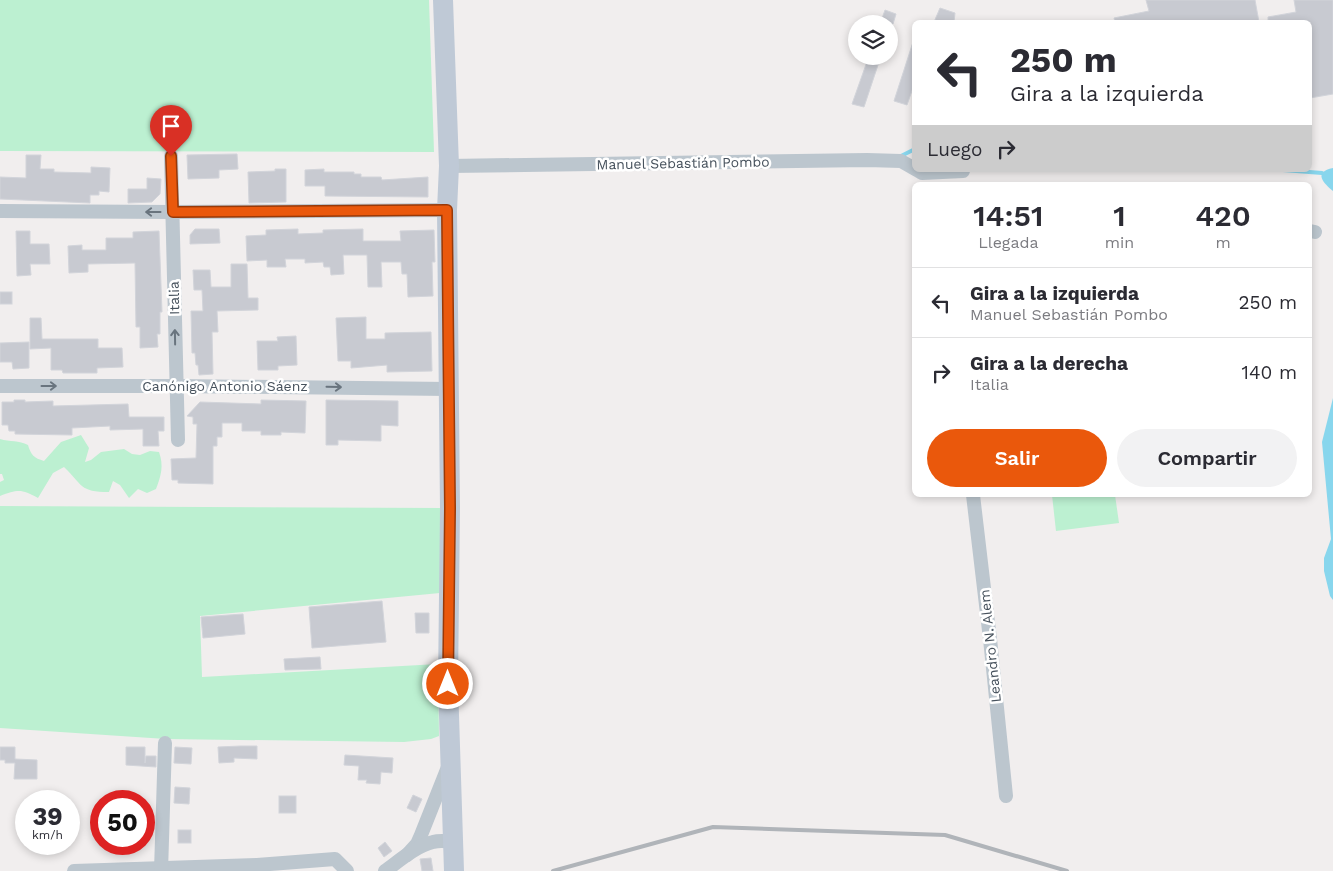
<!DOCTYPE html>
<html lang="es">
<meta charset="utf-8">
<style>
body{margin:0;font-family:"Work Sans",sans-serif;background:#f2f2f3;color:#2b2b33;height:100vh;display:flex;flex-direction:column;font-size:19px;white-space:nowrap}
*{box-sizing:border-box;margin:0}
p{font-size:16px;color:#7c7c81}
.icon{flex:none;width:28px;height:28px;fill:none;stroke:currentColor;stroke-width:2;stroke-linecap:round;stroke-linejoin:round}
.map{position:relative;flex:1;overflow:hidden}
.sheet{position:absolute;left:912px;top:182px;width:400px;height:315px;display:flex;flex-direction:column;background:#fff;border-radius:8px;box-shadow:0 2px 8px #0003}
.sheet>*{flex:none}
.top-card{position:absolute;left:912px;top:20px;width:400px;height:152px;border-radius:8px;box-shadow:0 2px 8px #0003;background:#fff;color:#2b2b33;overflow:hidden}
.controls{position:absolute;left:848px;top:15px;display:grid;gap:10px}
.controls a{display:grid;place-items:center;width:50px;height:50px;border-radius:50%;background:#fff;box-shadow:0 2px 8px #0003;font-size:25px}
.speed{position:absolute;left:15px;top:790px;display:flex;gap:10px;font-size:25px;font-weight:700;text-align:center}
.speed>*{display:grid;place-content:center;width:65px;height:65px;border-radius:50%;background:#fff;box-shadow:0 2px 8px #0003;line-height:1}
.speed small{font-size:12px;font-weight:400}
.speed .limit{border:8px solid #d22;background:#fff;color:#111}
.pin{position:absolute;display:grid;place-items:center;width:42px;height:42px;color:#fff;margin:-51px -21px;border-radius:50% 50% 50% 0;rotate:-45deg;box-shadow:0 0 5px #0007}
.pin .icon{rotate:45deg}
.me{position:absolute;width:55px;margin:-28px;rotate:0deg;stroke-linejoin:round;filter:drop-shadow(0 0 4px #0008)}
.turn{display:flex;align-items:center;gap:18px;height:105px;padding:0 15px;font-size:22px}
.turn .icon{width:65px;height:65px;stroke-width:2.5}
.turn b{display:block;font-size:35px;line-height:42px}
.then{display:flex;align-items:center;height:48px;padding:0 15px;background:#0003;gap:10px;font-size:19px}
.eta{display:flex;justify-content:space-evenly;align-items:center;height:85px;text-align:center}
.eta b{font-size:30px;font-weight:600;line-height:35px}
.button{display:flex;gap:10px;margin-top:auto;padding:10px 15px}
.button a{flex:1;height:58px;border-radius:30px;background:#ea580c;color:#fff;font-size:20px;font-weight:600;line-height:58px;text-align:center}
.button a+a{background:#f2f2f3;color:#2b2b33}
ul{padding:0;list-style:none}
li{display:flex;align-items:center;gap:15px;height:70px;padding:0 15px;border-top:1px solid #e1e1e2}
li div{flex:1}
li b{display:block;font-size:19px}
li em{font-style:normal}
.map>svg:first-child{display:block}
</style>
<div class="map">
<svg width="1333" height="871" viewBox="0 0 1333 871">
<rect width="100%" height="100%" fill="#f1eeee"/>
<g fill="#bcf0d1">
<path d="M0,0H429L434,152L0,151Z"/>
<path d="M81,435L89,448L85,462L91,460L101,452L124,449L132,454L140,455L150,451L159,452C164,466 161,476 156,489L147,493L138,489L129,498L120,485L113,481L109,492C79,492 83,485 64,467L53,473L38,498C22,489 18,489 0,496V482L4,480L2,474H0V439C10,442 19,440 28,445C31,455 34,458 44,461L61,442Z"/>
<path d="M1052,495H1115L1119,523L1056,531Z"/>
<path d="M0,506L443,508L440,593L200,616L202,677L438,664L439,736L431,739L404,742L166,739L0,728Z"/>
</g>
<g fill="#88d6ed">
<path d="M1333,168V191C1323,183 1313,172 1333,168Z"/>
<path d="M1333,398V600L1330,596L1324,571V558L1331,539L1322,442Z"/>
</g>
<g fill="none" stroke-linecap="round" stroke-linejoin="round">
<g stroke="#88d6ed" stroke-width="4">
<path d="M899,157L915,149"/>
<path d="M1283,170L1322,173"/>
</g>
</g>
<g fill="#c8cad1" stroke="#d2d4da">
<path d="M1146,0H1255L1259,22H1115L1114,18L1149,11Z"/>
<path d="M1294,0H1333V94L1310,98V22H1268V17L1296,12Z"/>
<path d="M940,8L955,13L954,22H934Z"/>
<path d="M885,10L896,14L893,24H880Z"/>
<path d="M913,42L915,43V82L907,105L894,101Z"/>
<path d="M869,56H881L864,107L852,104Z"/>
<path d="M237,154L238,169L219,170V178L188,179L187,155Z"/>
<path d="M26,155H41L40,169H54V172L91,173V167L110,168L109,192L99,191V195H90V203L0,199V177L26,178Z"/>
<path d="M275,169H286V202L249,203L248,172L275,171Z"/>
<path d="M324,169V172H354V174H361V177H381L382,180L428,177V197L325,196V186H305V170Z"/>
<path d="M147,178L161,179L160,194L152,202L128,203V189H147Z"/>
<path d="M195,229H219L220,243L190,244V235Z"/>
<path d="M298,229V234L323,233V230L363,229V241H401L400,231L434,230L435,262H432L433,296L408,297L407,274H402L401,262H381L382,287H368L367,255H343L344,274L331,275L330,267H324L323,262L305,263V259H285L286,267H267V260L247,261L246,236L266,235V230Z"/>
<path d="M16,231H30V244H49L50,264H30L31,275L17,276Z"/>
<path d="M159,231L162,312H160V334H157L158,347L140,348V327H136L135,263L88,264V272L69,273L68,246L82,245V250H106V238H133V232Z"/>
<path d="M231,264H247L248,298H258V310L217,311L218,332H212L213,374L199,375L198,365H196L195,353H192L191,311H203L202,290H194L193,270H210L211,287H231Z"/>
<rect x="0" y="292" width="12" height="12"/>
<path d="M366,317V339H385V333L431,332L432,371L387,372V365L351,368V361H338L336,318Z"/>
<path d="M30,318H41L42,339H98V348H122L123,367L97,368V373H63L62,370H51V348L30,349Z"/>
<path d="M296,336L297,365L278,366V370H258L257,341H278L277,337Z"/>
<path d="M29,342V368L13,369L12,362H0V343Z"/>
<path d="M14,400H25V402L53,401V406L128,404L129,417H164V431H158L159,446H143V429L110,430V426L72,428V435L15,434V431H9L8,425H2V402H14Z"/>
<path d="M261,400L306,401L305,433L281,432V435H261V431H242V423H222V437H217V446H213V484L178,483V480H172L171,459L196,458L197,424H193V417L187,416L200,402L261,404Z"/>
<path d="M326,400L398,401V426L381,425V441L338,440V445H326Z"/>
<path d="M382,601L386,642L312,648L309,607Z"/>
<path d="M415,613H429V633H416Z"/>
<path d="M243,614L245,634L203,638L201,617Z"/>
<path d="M320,657L321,669L285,670L284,659Z"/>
<path d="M241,746H257V759L234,758V762L219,763L218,747Z"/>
<path d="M0,747H15V759L37,760V779H14L15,763H5V760H0Z"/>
<path d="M126,747H145V763L146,756H156V767L126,765Z"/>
<path d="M175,747L192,748L191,764L174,763Z"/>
<path d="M345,755L393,758L392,773L381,772L380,784L366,783L367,780H358L359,766L344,765Z"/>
<path d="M175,787L190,788L189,804L174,803Z"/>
<path d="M413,795L422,799L416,812L407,808Z"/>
<rect x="279" y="796" width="17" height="17"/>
<rect x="178" y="830" width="13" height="13"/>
<path d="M385,842L392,851L384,857L378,848Z"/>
<path d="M431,858L433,871H422L420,859Z"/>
</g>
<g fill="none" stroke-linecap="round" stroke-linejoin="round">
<g stroke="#bcc6ce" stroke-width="14">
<path d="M171,156L178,440"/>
<path d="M449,166L867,160L901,161L915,169"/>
<path d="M917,170L922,173L963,171"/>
<path d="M0,211L173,212L447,210"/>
<path d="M1310,231L1315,232"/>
<path d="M0,386H176L449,389"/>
<path d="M973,495L990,639L1006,796"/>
<path d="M407,855L417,844L421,835L448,767"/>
<path d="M74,871L257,865L335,859L347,871"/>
<path d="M161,871L165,743"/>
<path d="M385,871C399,861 416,846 433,842C440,840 447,841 453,842"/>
</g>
<path stroke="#bfc9d6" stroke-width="20" d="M443,0L449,166L447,210L450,508L448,684L454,871"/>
<path stroke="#b0b4b9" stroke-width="4" d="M553,871L713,827L945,835L1067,871"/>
</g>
<defs><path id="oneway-shaft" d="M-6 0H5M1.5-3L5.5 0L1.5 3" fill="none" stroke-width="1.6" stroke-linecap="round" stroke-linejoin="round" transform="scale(1.25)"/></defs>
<g stroke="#69747e">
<use href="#oneway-shaft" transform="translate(153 212) rotate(-180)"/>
<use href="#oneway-shaft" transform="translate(175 337) rotate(-91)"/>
<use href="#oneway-shaft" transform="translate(49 386)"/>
<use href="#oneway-shaft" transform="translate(334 387) rotate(1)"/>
</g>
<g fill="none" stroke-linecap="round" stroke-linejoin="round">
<defs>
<path id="route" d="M171,156L173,212L447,210L450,508L448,684"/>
</defs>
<use href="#route" stroke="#983908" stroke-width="12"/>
<use href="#route" stroke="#ea580c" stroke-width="9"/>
</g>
<g text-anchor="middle" stroke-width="5" stroke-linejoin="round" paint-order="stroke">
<g font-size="14" fill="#46515c" stroke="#fff">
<text transform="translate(683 163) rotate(-1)" y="5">Manuel Sebastián Pombo</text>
<text transform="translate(174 298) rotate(-91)" y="5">Italia</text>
<text x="225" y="391">Canónigo Antonio Sáenz</text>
<text transform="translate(990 646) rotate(-96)" y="5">Leandro N. Alem</text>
</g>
</g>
</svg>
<div class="controls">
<a><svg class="icon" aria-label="layers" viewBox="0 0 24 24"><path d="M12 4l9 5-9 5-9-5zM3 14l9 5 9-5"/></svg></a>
</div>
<div class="speed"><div>39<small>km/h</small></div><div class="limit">50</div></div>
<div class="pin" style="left:171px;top:156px;background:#d93025"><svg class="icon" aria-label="arrive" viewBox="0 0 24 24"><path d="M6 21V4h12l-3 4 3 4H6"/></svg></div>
<svg class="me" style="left:448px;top:684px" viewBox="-20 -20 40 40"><circle r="17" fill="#ea580c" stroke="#fff" stroke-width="3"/><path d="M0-11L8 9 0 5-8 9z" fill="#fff"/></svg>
<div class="top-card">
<div class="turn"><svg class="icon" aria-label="left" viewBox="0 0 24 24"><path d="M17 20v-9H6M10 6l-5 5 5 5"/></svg><div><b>250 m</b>Gira a la izquierda</div></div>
<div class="then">Luego<svg class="icon" aria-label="right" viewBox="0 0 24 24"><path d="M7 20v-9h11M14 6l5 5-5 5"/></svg></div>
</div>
<section class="sheet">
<div class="eta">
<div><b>14:51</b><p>Llegada</p></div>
<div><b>1</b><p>min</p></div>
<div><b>420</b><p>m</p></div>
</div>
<ul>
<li><svg class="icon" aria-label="left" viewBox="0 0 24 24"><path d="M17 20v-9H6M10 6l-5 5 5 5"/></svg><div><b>Gira a la izquierda</b><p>Manuel Sebastián Pombo</p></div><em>250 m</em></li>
<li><svg class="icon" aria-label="right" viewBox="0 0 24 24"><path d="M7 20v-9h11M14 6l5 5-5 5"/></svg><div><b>Gira a la derecha</b><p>Italia</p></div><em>140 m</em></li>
</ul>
<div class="button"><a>Salir</a><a>Compartir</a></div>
</section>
</div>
